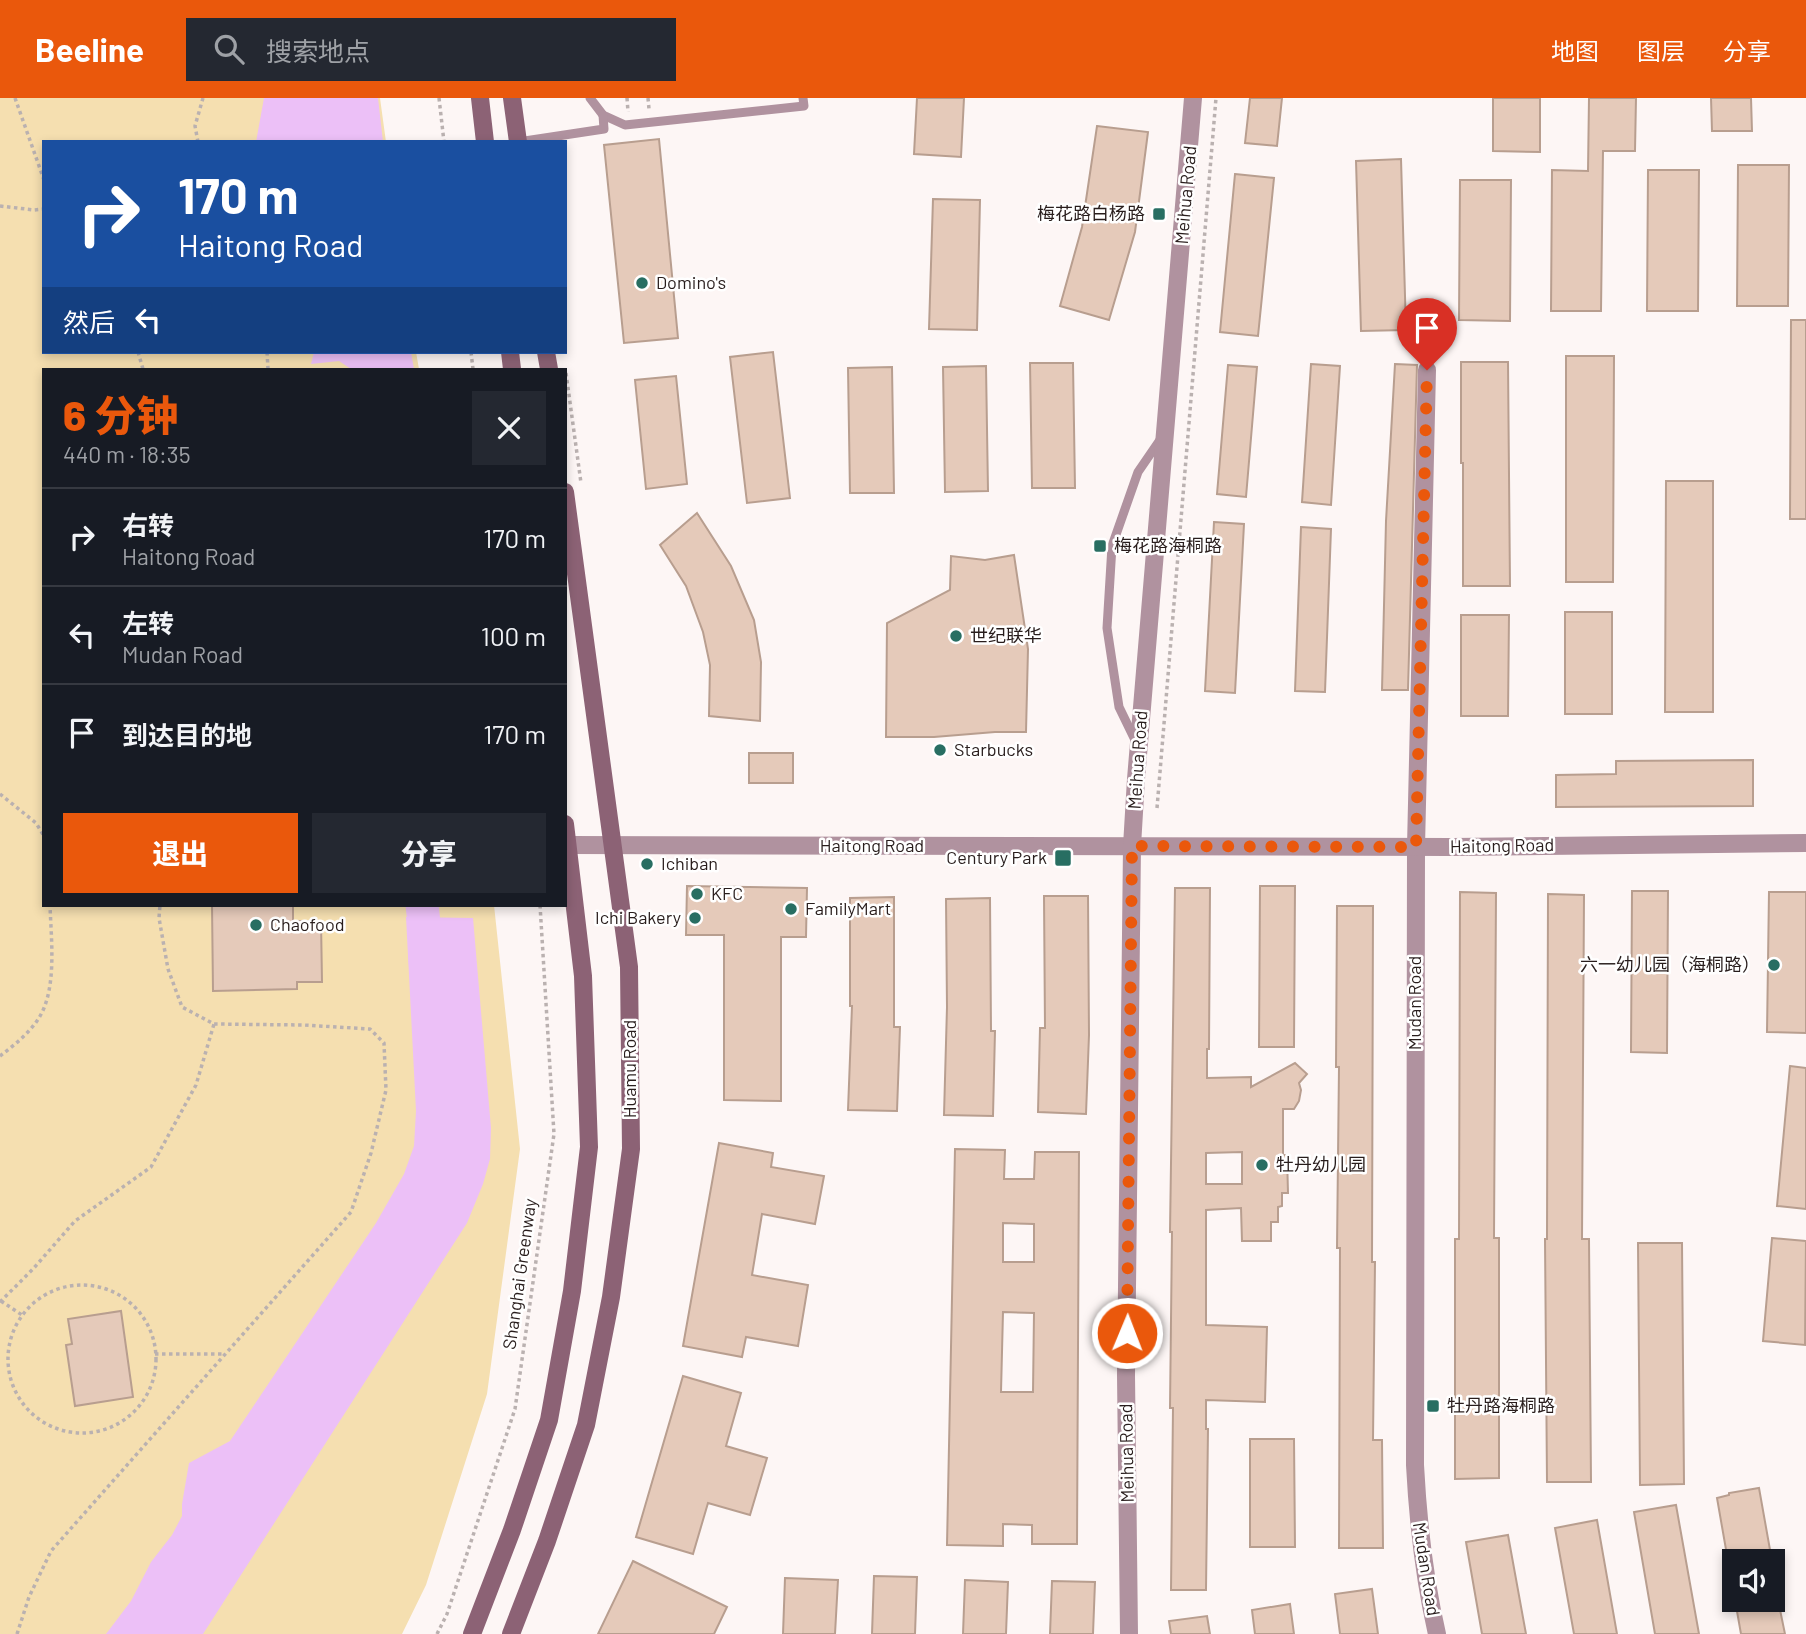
<!DOCTYPE html>
<html lang="zh">
<meta charset="utf-8">
<style>
body{margin:0;font-family:Barlow,"Noto Sans SC",sans-serif;background:#242831;color:#f1f3f6;height:100vh;display:flex;flex-direction:column;font-size:26px;white-space:nowrap}
*{box-sizing:border-box;margin:0}
p{font-size:23px;color:#9ea1a6}
.icon{flex:none;width:38px;height:38px;fill:none;stroke:currentColor;stroke-width:2;stroke-linecap:round;stroke-linejoin:round}
.map{position:relative;flex:1;overflow:hidden}
.sheet{position:absolute;left:42px;top:270px;width:525px;height:539px;display:flex;flex-direction:column;background:#171b24;border-radius:0px;box-shadow:0 4px 10px #0003}
.sheet>*{flex:none}
.top-card{position:absolute;left:42px;top:42px;width:525px;height:214px;border-radius:0px;box-shadow:0 4px 10px #0003;background:#1a4fa0;color:#fff;overflow:hidden}
.controls{position:absolute;left:1722px;top:1451px;display:grid;gap:14px}
.controls a{display:grid;place-items:center;width:63px;height:63px;border-radius:0px;background:#171b24;box-shadow:0 4px 10px #0003;font-size:35px}
.pin{position:absolute;display:grid;place-items:center;width:60px;height:60px;color:#fff;margin:-72px -30px;border-radius:50% 50% 50% 0;rotate:-45deg;box-shadow:0 0 7px #0007}
.pin .icon{rotate:45deg}
.me{position:absolute;width:77px;margin:-38px;rotate:1deg;stroke-linejoin:round;filter:drop-shadow(0 0 5px #0008)}
.turn{display:flex;align-items:center;gap:24px;height:147px;padding:0 21px;font-size:32px}
.turn .icon{width:91px;height:91px;stroke-width:2.5}
.turn b{display:block;font-size:49px;line-height:60px}
.then{display:flex;align-items:center;height:66px;padding:0 21px;background:#0003;gap:14px;font-size:26px}
.round{display:grid;place-items:center;flex:none;width:74px;height:74px;border-radius:0px;background:#242831}
.headline{display:flex;align-items:center;justify-content:space-between;height:119px;padding:0 21px}
h1{font-size:42px;font-weight:800;line-height:52px;color:#ea580c}
.primary-button{display:flex;gap:14px;margin-top:auto;padding:14px 21px}
.primary-button a{flex:1;height:80px;border-radius:0px;background:#ea580c;color:#fff;font-size:28px;font-weight:800;line-height:80px;text-align:center}
.primary-button a+a{background:#242831;color:#f1f3f6}
ul{padding:0;list-style:none}
li{display:flex;align-items:center;gap:21px;height:98px;padding:0 21px;border-top:2px solid #363941}
li div{flex:1}
li b{display:block;font-size:26px}
li em{font-style:normal}
header{display:flex;align-items:center;gap:42px;box-sizing:border-box;height:98px;padding:0 35px;background:#ea580c;color:#fff}
header strong{font-size:33px}
nav{display:flex;gap:38px;margin-inline-start:auto;font-size:24px}
.search{width:490px;height:63px;background:#242831;display:flex;align-items:center;gap:18px;box-sizing:border-box;padding:0 24px;border-radius:0px;color:#9ea1a6;font-size:26px}
.map>svg:first-child{display:block}
</style>
<header>
<strong>Beeline</strong>
<div class="search"><svg class="icon" aria-label="search" viewBox="0 0 24 24"><circle cx="10" cy="10" r="6"/><path d="M15 15l6 6"/></svg>搜索地点</div>
<nav><a>地图</a><a>图层</a><a>分享</a></nav>
</header>
<div class="map">
<svg width="1806" height="1536" viewBox="0 0 1806 1536">
<rect width="100%" height="100%" fill="#fdf6f5"/>
<path fill="#f5dfb0" d="M0,0H380L386,44H44V254H416L419,271H44V807H494L520,1051L487,1296L426,1487L402,1536H0Z"/>
<g fill="#ecc0f7">
<path d="M264,0H378L383,44H256Z"/>
<path d="M314,254H411L414,271H351L339,263L311,266Z"/>
<path d="M406,819L473,820L491,1030L490,1061L483,1086L467,1125L203,1536H106L131,1503L151,1464L172,1437L182,1418V1406L189,1365L230,1343L376,1125L404,1076L414,1048L416,1013Z"/>
</g>
<g fill="none" stroke-linecap="round" stroke-linejoin="round">
<path stroke="#ecc0f7" stroke-width="33" d="M422,807L425,834V863"/>
</g>
<g fill="#e5caba" stroke="#b89e8f" stroke-width="2" fill-rule="evenodd">
<path d="M917,0H964L961,59L914,56Z"/>
<path d="M1250,0H1282L1277,48L1245,45Z"/>
<path d="M1493,0H1540V54L1493,53Z"/>
<path d="M1589,0H1636L1635,53H1603L1601,213H1551L1552,72L1588,73Z"/>
<path d="M1711,0H1751L1752,33H1712Z"/>
<path d="M1097,28L1148,34L1135,134L1109,222L1060,208L1082,129Z"/>
<path d="M659,41L678,240L624,245L604,47Z"/>
<path d="M1401,61L1406,232L1361,233L1356,63Z"/>
<path d="M1738,67H1789L1788,208H1737Z"/>
<path d="M1648,72H1699L1698,213H1647Z"/>
<path d="M1235,76L1274,80L1258,238L1220,234Z"/>
<path d="M1460,82H1511L1510,223L1459,222Z"/>
<path d="M933,101L980,102L977,232L929,231Z"/>
<path d="M1791,222H1806V421H1790Z"/>
<path d="M773,254L790,400L747,405L730,259Z"/>
<path d="M1566,258H1614L1613,484H1566Z"/>
<path d="M1461,264H1508L1510,488H1463V365H1461Z"/>
<path d="M1030,265H1073L1075,390H1032Z"/>
<path d="M1311,266L1340,268L1331,407L1302,404Z"/>
<path d="M1395,266L1417,267L1408,592H1382L1386,423Z"/>
<path d="M1228,267L1257,269L1246,399L1217,396Z"/>
<path d="M986,268L988,393L945,394L943,269Z"/>
<path d="M892,269L894,395H850L848,270Z"/>
<path d="M676,278L687,386L646,391L635,282Z"/>
<path d="M1666,383H1713V614H1665Z"/>
<path d="M697,415L731,468L754,522L761,564L760,623L709,618L710,567L703,534L686,488L660,447Z"/>
<path d="M1214,424L1244,426L1235,595L1205,593Z"/>
<path d="M1301,429L1331,431L1325,594L1295,593Z"/>
<path d="M1014,457L1028,551L1026,634H995L934,639H886L887,525L950,492L951,458L985,462Z"/>
<rect x="1565" y="514" width="47" height="102"/>
<path d="M1461,517H1509L1508,618H1461Z"/>
<rect x="749" y="655" width="44" height="30"/>
<path d="M1753,662V708L1556,709V677L1616,676V663Z"/>
<path d="M687,788L807,790L806,839H781V1003L724,1002V837H686Z"/>
<path d="M1260,788H1295L1294,949H1259Z"/>
<path d="M1175,790H1210L1209,951H1207V980L1251,979V989L1295,965L1307,976L1299,985L1301,992L1299,1003L1294,1011H1283V1057H1287L1288,1095H1282V1108L1278,1109V1124H1271V1143H1242L1241,1110L1206,1112V1227L1267,1229L1265,1304L1206,1302V1331H1208L1206,1492H1171L1173,1310H1170L1172,1134H1170ZM1242,1054V1086H1206V1055Z"/>
<path d="M1632,793H1668L1667,955L1631,954Z"/>
<path d="M1460,794L1496,795L1494,1140H1499V1380L1455,1381V1141H1459Z"/>
<path d="M1769,794H1806V935L1767,934Z"/>
<path d="M1548,796L1584,797L1582,1141H1589L1591,1384H1547L1545,1141H1547Z"/>
<path d="M1044,798H1088L1089,937L1086,1016L1038,1014L1040,930H1045Z"/>
<path d="M894,799V929H900L897,1013L848,1012L852,908H850V800Z"/>
<path d="M990,800L991,933H995L993,1018L944,1017L947,909L946,801Z"/>
<path d="M212,807H293V823H321L322,884H297V891L213,893Z"/>
<path d="M1337,808H1373L1372,1164H1375L1373,1342H1382L1383,1450H1339L1340,1150H1337L1339,969H1336Z"/>
<path d="M1790,968L1806,970V1111L1777,1108Z"/>
<path d="M719,1045L773,1055L771,1069L824,1078L815,1126L762,1116L752,1177L808,1187L798,1248L746,1239L742,1259L683,1248Z"/>
<path d="M955,1051L1005,1052L1004,1081H1034L1035,1054H1079L1077,1446H1032V1427L1003,1426V1448L947,1447ZM1003,1125L1034,1126V1164H1003ZM1003,1214L1034,1215L1033,1294H1001Z"/>
<path d="M1772,1140L1806,1143L1805,1247L1763,1243Z"/>
<path d="M1638,1145H1682L1684,1386L1640,1387Z"/>
<path d="M121,1213L133,1299L75,1308L66,1247L72,1246L68,1221Z"/>
<path d="M683,1278L741,1295L726,1348L767,1360L750,1417L708,1405L693,1456L636,1439Z"/>
<path d="M1250,1341H1294L1295,1449H1250Z"/>
<path d="M1759,1390L1772,1463H1728L1717,1400L1729,1397V1395Z"/>
<path d="M1676,1407L1699,1536H1655L1634,1414Z"/>
<path d="M1597,1422L1617,1536H1574L1555,1430Z"/>
<path d="M1508,1437L1526,1536H1482L1466,1444Z"/>
<path d="M633,1463L727,1509L714,1536H598Z"/>
<path d="M874,1478L917,1479L915,1536H872Z"/>
<path d="M785,1480L838,1482L835,1536H783Z"/>
<path d="M965,1482L1008,1484L1006,1536H963Z"/>
<path d="M1052,1483L1095,1484L1093,1536H1050Z"/>
<path d="M1372,1491L1378,1536H1340L1335,1496Z"/>
<path d="M1735,1502H1778L1785,1536H1741Z"/>
<path d="M1290,1506L1294,1536H1255L1252,1512Z"/>
<path d="M1207,1518L1210,1536H1171L1169,1523Z"/>
</g>
<g fill="none" stroke-linecap="round" stroke-linejoin="round">
<g stroke="#bab1b0" stroke-width="3.5" stroke-dasharray="3.5 3.5" stroke-linecap="butt">
<path d="M15,0L44,82"/>
<path d="M439,0L444,44"/>
<path d="M627,0L628,14"/>
<path d="M648,0L649,11"/>
<path d="M198,44L195,28L203,0"/>
<path d="M0,108L34,112L44,111"/>
<path d="M138,254L143,271"/>
<path d="M267,254L268,271"/>
<path d="M471,254L473,271"/>
<path d="M566,275L581,385"/>
<path d="M0,696L36,725L44,738"/>
<path d="M1157,710L1216,0"/>
<path d="M0,958C17,945 36,930 44,910C56,880 51,839 50,807"/>
<circle cx="82" cy="1261" r="74"/>
<path d="M1,1203L22,1217"/>
<path d="M0,1204L33,1171L75,1123L151,1069L196,987L214,926"/>
<path d="M155,1256H222"/>
<path d="M17,1536L29,1499L51,1453L351,1114L371,1055L386,992L384,945L370,931L303,927L214,926L182,909L168,871L159,820L160,807"/>
<path d="M437,1536L447,1516L515,1311L554,1036L540,807"/>
</g>
<g stroke="#b0929f" stroke-width="9">
<path d="M590,0L603,17L625,27L804,8L803,0"/>
<path d="M518,44L604,31L603,17"/>
<path d="M1136,644L1119,609L1107,530L1112,448L1138,374L1162,339"/>
</g>
<g stroke="#b0929f" stroke-width="18">
<path d="M1427,272L1416,749L1415,1367C1418,1424 1424,1480 1437,1536"/>
<path d="M568,747L1452,749L1806,745"/>
<path d="M1129,1536L1126,1277L1132,748L1136,681L1193,0"/>
</g>
<g stroke="#8c6275" stroke-width="18">
<path d="M480,0L485,44"/>
<path d="M512,0L518,44"/>
<path d="M510,254L512,271"/>
<path d="M546,254L549,271"/>
<path d="M472,1536L512,1432L549,1322L572,1193L589,1049L583,878L565,726"/>
<path d="M511,1536L547,1443L586,1327L611,1199L631,1051L629,869L565,394"/>
</g>
</g>
<g fill="none" stroke-linecap="round" stroke-linejoin="round">
<path stroke="#ea580c" stroke-width="12" stroke-dasharray="0 21.6" d="M1127,1235L1132,748L1416,749L1427,272"/>
</g>
<g fill="#286e62" stroke="#fff" stroke-width="2.5">
<rect x="1152" y="109" width="14" height="14" rx="3.5"/>
<circle cx="642" cy="185" r="7"/>
<rect x="1093" y="441" width="14" height="14" rx="3.5"/>
<circle cx="956" cy="538" r="7"/>
<circle cx="940" cy="652" r="7"/>
<rect x="1054" y="751" width="18" height="18" rx="3.5"/>
<circle cx="647" cy="766" r="7"/>
<circle cx="697" cy="796" r="7"/>
<circle cx="791" cy="811" r="7"/>
<circle cx="695" cy="820" r="7"/>
<circle cx="256" cy="827" r="7"/>
<circle cx="1774" cy="867" r="7"/>
<circle cx="1262" cy="1067" r="7"/>
<rect x="1426" y="1301" width="14" height="14" rx="3.5"/>
</g>
<g text-anchor="middle" stroke-width="5" stroke-linejoin="round" paint-order="stroke">
<g font-size="18" fill="#281d1c" stroke="#fff">
<text transform="translate(1186 97) rotate(-85)" y="6">Meihua Road</text>
<text transform="translate(1138 662) rotate(-86)" y="6">Meihua Road</text>
<text x="872" y="754">Haitong Road</text>
<text transform="translate(1502 748) rotate(-1)" y="6">Haitong Road</text>
<text transform="translate(1415 905) rotate(-90)" y="6">Mudan Road</text>
<text transform="translate(630 971) rotate(-90)" y="6">Huamu Road</text>
<text transform="translate(520 1176) rotate(-82)" y="6">Shanghai Greenway</text>
<text transform="translate(1127 1355) rotate(-91)" y="6">Meihua Road</text>
<text transform="translate(1426 1471) rotate(81)" y="6">Mudan Road</text>
</g>
<g font-size="18" fill="#281d1c" stroke="#fff" text-anchor="start">
<text x="1145" y="122" text-anchor="end">梅花路白杨路</text>
<text x="656" y="191">Domino's</text>
<text x="1114" y="454">梅花路海桐路</text>
<text x="970" y="544">世纪联华</text>
<text x="954" y="658">Starbucks</text>
<text x="1047" y="766" text-anchor="end">Century Park</text>
<text x="661" y="772">Ichiban</text>
<text x="711" y="802">KFC</text>
<text x="805" y="817">FamilyMart</text>
<text x="681" y="826" text-anchor="end">Ichi Bakery</text>
<text x="270" y="833">Chaofood</text>
<text x="1760" y="873" text-anchor="end">六一幼儿园（海桐路）</text>
<text x="1276" y="1073">牡丹幼儿园</text>
<text x="1447" y="1314">牡丹路海桐路</text>
</g>
</g>
</svg>
<div class="controls">
<a><svg class="icon" aria-label="sound" viewBox="0 0 24 24"><path d="M4 9h4l5-4v14l-5-4H4zM17 9q2 3 0 6"/></svg></a>
</div>
<div class="pin" style="left:1427px;top:272px;background:#d93025"><svg class="icon" aria-label="arrive" viewBox="0 0 24 24"><path d="M6 21V4h12l-3 4 3 4H6"/></svg></div>
<svg class="me" style="left:1127px;top:1235px" viewBox="-20 -20 40 40"><circle r="17" fill="#ea580c" stroke="#fff" stroke-width="3"/><path d="M0-11L8 9 0 5-8 9z" fill="#fff"/></svg>
<div class="top-card">
<div class="turn"><svg class="icon" aria-label="right" viewBox="0 0 24 24"><path d="M7 20v-9h11M14 6l5 5-5 5"/></svg><div><b>170 m</b>Haitong Road</div></div>
<div class="then">然后<svg class="icon" aria-label="left" viewBox="0 0 24 24"><path d="M17 20v-9H6M10 6l-5 5 5 5"/></svg></div>
</div>
<section class="sheet">
<div class="headline"><div><h1>6 分钟</h1><p>440 m · 18:35</p></div><a class="round"><svg class="icon" aria-label="close" viewBox="0 0 24 24"><path d="M6 6l12 12M18 6L6 18"/></svg></a></div>
<ul>
<li><svg class="icon" aria-label="right" viewBox="0 0 24 24"><path d="M7 20v-9h11M14 6l5 5-5 5"/></svg><div><b>右转</b><p>Haitong Road</p></div><em>170 m</em></li>
<li><svg class="icon" aria-label="left" viewBox="0 0 24 24"><path d="M17 20v-9H6M10 6l-5 5 5 5"/></svg><div><b>左转</b><p>Mudan Road</p></div><em>100 m</em></li>
<li><svg class="icon" aria-label="arrive" viewBox="0 0 24 24"><path d="M6 21V4h12l-3 4 3 4H6"/></svg><div><b>到达目的地</b></div><em>170 m</em></li>
</ul>
<div class="primary-button"><a>退出</a><a>分享</a></div>
</section>
</div>
